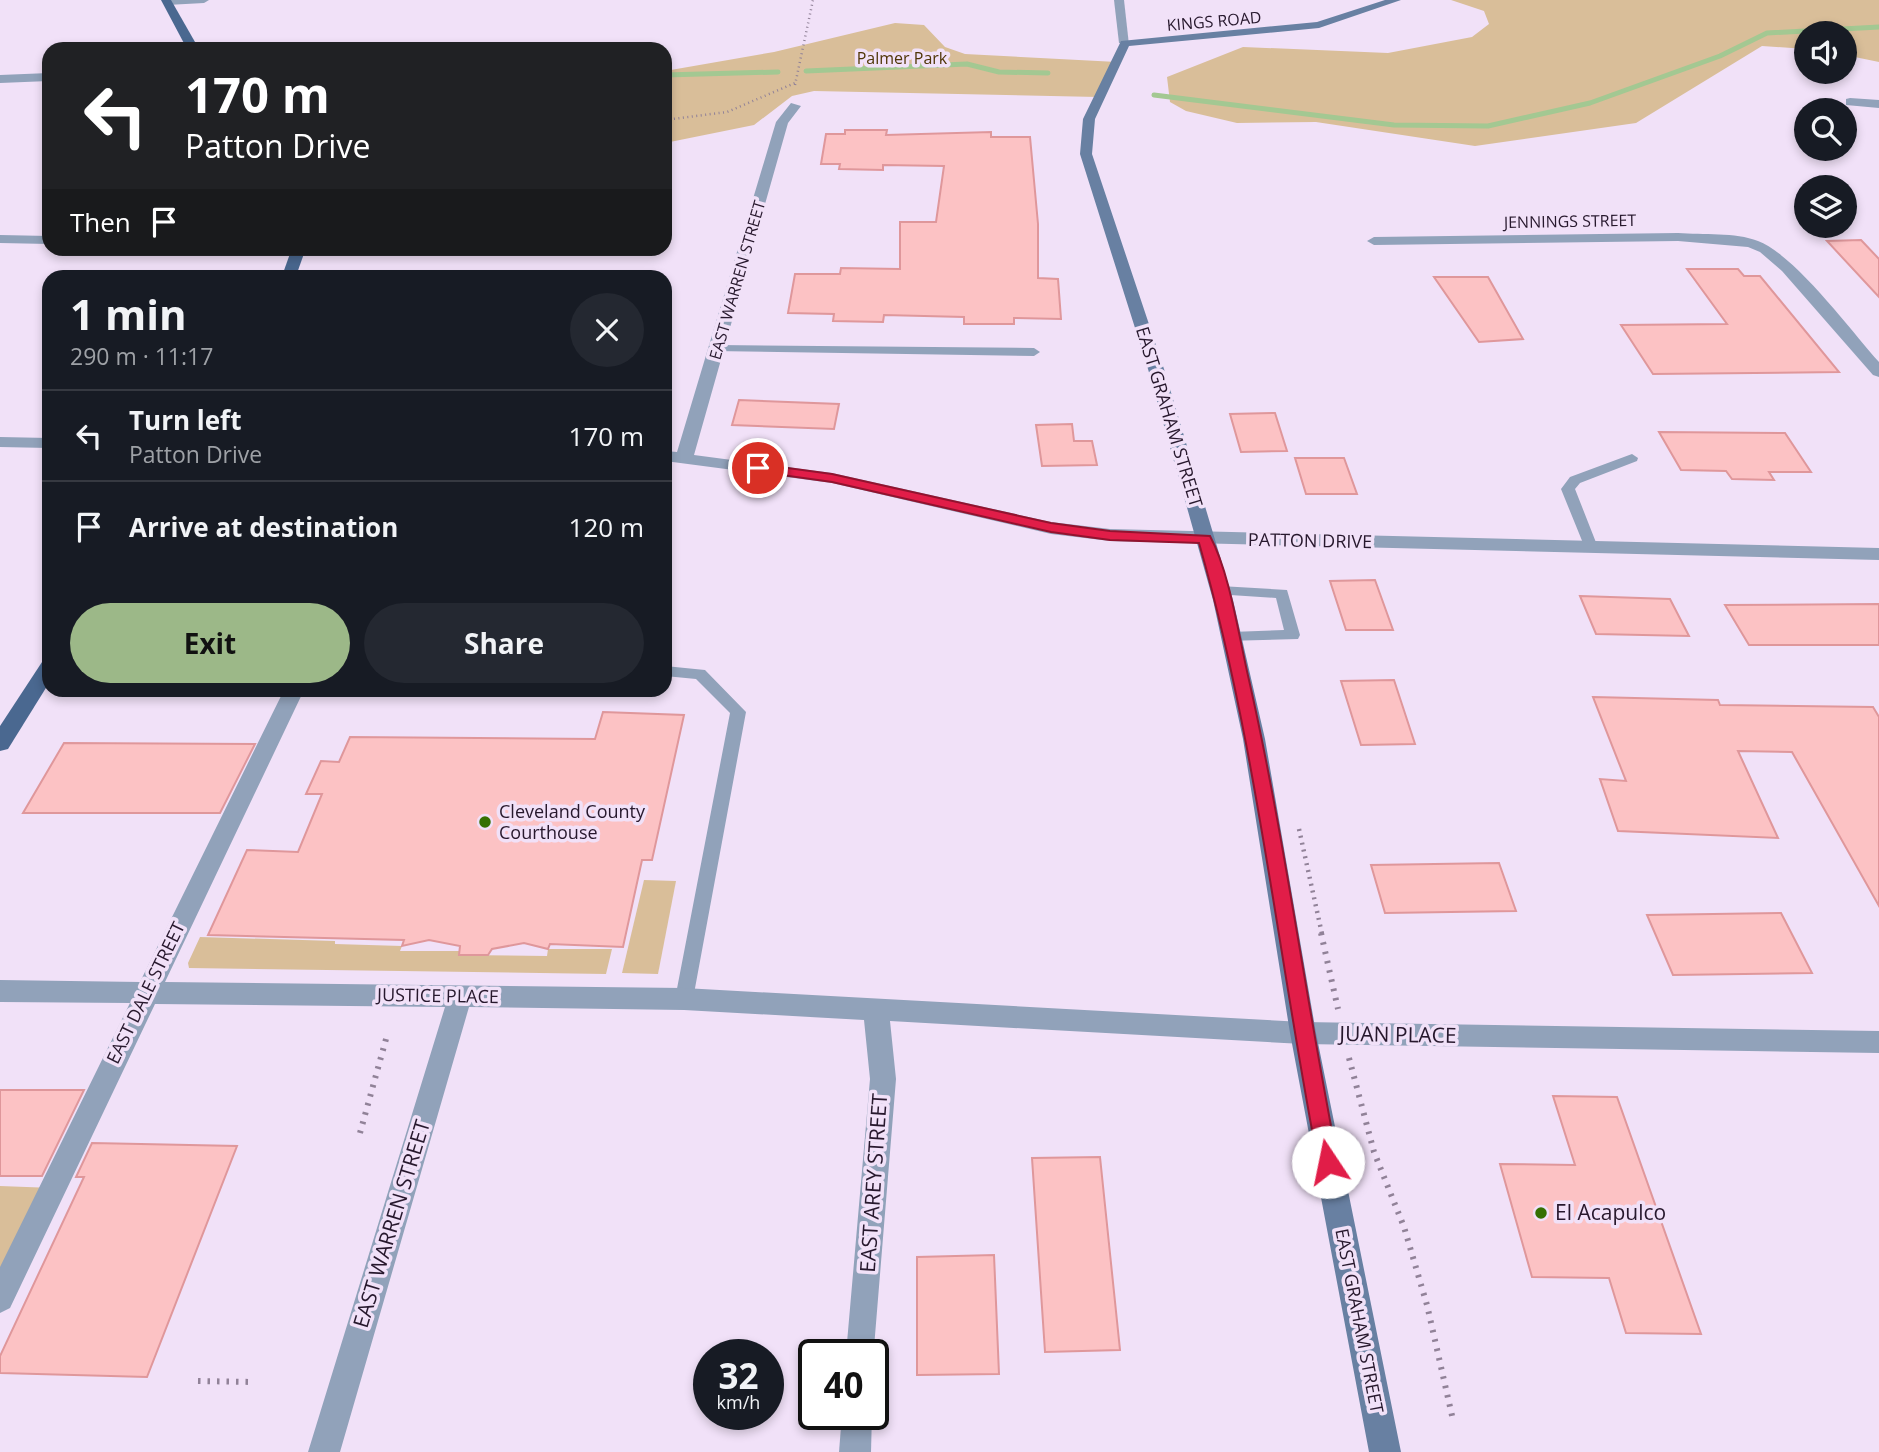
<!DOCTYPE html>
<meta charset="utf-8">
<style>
body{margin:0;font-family:"Open Sans",sans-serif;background:#242831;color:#f1f3f6;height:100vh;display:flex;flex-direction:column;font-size:26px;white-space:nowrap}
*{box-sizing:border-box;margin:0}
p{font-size:23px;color:#9ea1a6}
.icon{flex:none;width:38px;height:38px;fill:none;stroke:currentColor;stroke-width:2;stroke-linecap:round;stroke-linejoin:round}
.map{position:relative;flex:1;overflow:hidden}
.sheet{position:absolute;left:42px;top:270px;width:630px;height:427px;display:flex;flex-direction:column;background:#171b24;border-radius:21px;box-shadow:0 4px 10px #0003}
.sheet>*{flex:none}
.guide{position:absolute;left:42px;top:42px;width:630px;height:214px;border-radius:21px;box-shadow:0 4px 10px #0003;background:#202124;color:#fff;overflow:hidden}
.controls{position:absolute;left:1794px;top:21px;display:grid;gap:14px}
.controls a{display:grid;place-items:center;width:63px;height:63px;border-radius:50%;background:#171b24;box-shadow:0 4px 10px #0003;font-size:35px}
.speed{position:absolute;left:693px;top:1339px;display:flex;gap:14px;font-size:35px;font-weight:700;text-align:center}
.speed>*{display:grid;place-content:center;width:91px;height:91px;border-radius:50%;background:#171b24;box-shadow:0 4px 10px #0003;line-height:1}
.speed small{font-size:18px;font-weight:400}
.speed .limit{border:4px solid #111;border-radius:10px;background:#fff;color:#111}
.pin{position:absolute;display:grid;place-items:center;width:60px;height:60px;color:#fff;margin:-30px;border:4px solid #fff;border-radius:50%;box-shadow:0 2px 7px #0007}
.me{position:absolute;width:77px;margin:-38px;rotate:349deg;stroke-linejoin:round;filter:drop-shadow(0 0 5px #0008)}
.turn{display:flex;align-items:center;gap:24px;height:147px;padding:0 28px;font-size:32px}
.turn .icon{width:91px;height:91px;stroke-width:2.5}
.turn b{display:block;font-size:49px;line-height:60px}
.then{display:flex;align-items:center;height:66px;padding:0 28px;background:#0003;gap:14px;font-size:26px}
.round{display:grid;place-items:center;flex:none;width:74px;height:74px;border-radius:37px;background:#242831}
.headline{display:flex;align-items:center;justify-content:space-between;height:119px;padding:0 28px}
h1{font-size:42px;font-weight:700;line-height:52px}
.action{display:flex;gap:14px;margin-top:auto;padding:14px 28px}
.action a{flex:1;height:80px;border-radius:42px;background:#9cb888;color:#111;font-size:28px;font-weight:700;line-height:80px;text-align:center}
.action a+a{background:#242831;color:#f1f3f6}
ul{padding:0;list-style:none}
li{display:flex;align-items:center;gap:21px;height:91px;padding:0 28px;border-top:2px solid #363941}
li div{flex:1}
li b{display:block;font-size:26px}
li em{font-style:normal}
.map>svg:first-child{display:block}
</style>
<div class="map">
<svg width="1879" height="1452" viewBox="0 0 1879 1452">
<rect width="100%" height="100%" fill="#f1e1f8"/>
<g fill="#d9be99">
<path d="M1451,0H1879V62L1845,55L1844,33H1806V49L1762,46L1636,123L1475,146L1316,122L1237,123L1186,111L1170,102L1167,77L1243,47L1388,53L1472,37L1489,24L1484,11Z"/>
<path d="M895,23L924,25L945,47L965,54L1117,62L1098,97L814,91L792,96L754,125L665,143V71L774,52Z"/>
<path d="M644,880L676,881L658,974L622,973Z"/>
<path d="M200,937L335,941V944L402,946L400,951H459V955L547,956L548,949H612L606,974L189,968L188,963Z"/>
<path d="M0,1186L53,1188L0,1298Z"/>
</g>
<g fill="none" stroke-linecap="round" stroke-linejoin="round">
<g stroke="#a3c892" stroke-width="5">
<path d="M806,71L967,64L999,72L1048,73"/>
<path d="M665,75L778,72"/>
<path d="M1154,95L1394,125L1488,126L1590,103L1720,56L1767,33L1879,27"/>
</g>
</g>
<g fill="#fcc2c4" stroke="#df979b" stroke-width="2">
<path d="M845,130H887L886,135L991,132V137H1030L1038,224V278L1058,279L1061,319L1014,318V324H964V317L884,315L883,322L833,321L834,314L788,313L795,274H840L841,268L900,269V222H936L944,166L883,165V170L839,169L840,164H821L826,134H845Z"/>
<path d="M1861,240L1879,259V297L1827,241Z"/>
<path d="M1687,269H1738L1744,276H1760L1839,372L1653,374L1621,325L1727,324Z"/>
<path d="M1434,277H1488L1523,339L1479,342Z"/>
<path d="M739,400L839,404L834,429L732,425Z"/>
<path d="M1275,413L1287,451L1241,452L1230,414Z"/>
<path d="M1072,424L1074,441H1092L1097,465L1042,466L1036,425Z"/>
<path d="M1659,432L1785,433L1811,472H1769L1774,480L1732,479L1726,471L1681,470Z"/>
<path d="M1295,458H1344L1357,494H1306Z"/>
<path d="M1375,580L1393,630H1346L1330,581Z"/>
<path d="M1580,596L1670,599L1689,636L1596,634Z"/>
<path d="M1879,604V645H1749L1725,605Z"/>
<path d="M1394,680L1415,744L1361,745L1341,681Z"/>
<path d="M1593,697L1718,700L1720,705L1873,707L1879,717V906L1792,752L1738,751L1778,838L1618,831L1600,779L1626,781Z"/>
<path d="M603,712L684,715L652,860H642L623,947L550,944L548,949L524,943L492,949L488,955H459L460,946L429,940L402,946L404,940L208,935L247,850L298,852L322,794H306L321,761L339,762L350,737L595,739Z"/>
<path d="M64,743L255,744L220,813H23Z"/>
<path d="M1499,863L1516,911L1385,913L1371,865Z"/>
<path d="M1781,913L1812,973L1673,975L1647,915Z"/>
<path d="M0,1090H84L42,1176H0Z"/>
<path d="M1553,1096L1617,1097L1701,1334L1626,1333L1609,1278L1532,1277L1500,1164L1575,1165Z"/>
<path d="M92,1143L237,1146L147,1377L0,1373V1356L84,1177H76Z"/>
<path d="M1100,1157L1120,1350L1045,1352L1032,1158Z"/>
<path d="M994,1255L999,1374L917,1375V1257Z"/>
</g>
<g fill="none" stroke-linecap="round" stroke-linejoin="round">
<g stroke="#918298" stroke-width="2.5" stroke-dasharray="1 3.5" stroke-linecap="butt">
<path d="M795,85L813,0"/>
<path d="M665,120L727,112L795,83"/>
</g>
<path stroke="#918298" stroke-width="4.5" stroke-dasharray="2 5" stroke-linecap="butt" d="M1299,829L1322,934"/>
<g stroke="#918298" stroke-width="6" stroke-dasharray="2.5 7" stroke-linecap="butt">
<path d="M1321,933L1338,1009"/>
<path d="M1349,1058L1374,1152L1404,1227L1427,1305L1453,1420"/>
<path d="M360,1133L386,1039"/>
<path d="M198,1381L253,1382"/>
</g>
<g fill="#91a2ba" fill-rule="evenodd">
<path d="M717,345L1034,348L1040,352L1034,356L713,351L711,349Z"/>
<path d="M1632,454L1638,458L1637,461L1580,483L1575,489L1597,545L1595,548H1585L1561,489L1570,477Z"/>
<path d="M1220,586L1287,590L1300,635L1298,639L1226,641L1224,637L1231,632L1284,630L1276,598L1215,594L1213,591L1215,588Z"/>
<path d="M665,666L705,670L746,712L693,999L691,1005L684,1007L677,1005L675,999L730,713L696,679L665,676Z"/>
</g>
<g fill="#91a2ba" fill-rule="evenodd">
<path d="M163,0H209L204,3L167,5Z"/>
<path d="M1114,0H1124L1129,45L1119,43Z"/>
<path d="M49,73V81L0,83V75Z"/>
<path d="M1850,98L1879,100V108L1846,105V99Z"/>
<path d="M791,103L801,106L788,123L694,455L832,473L1051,522L1110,529L1879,548V560L1110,541L1051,534L832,483L665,461V451L677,452L776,122Z"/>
<path d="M1678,233C1703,235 1735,232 1758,241C1795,255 1851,331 1879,362V377L1873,375L1782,271L1760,252L1748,247L1678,241L1374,245L1367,241L1374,237Z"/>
<path d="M0,235L49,236V244L0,243Z"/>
<path d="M0,437L49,438V448L0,447Z"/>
<path d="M284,690H304L165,982L684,988L1303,1022L1879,1031V1053L1303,1044L890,1021L896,1079L873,1360V1354H846L870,1079L864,1020L684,1010L469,1007L340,1452H308L445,1007L155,1004L10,1308L0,1313V1267L130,1003L0,1002V980L140,982Z"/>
<path d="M842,1414H872L871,1452H839Z"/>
</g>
<path fill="#6880a2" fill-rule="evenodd" d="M1385,0H1401L1319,28L1129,46L1095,119L1092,154L1164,369L1233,600L1265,739L1316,1033L1401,1452H1369L1290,1033L1243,739L1213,600L1148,369L1080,154L1083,119L1121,41L1317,22Z"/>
<g fill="#4a6890" fill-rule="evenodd">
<path d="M161,0H171L199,49H187Z"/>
<path d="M292,248H306L296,276H282Z"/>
<path d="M49,660V683L8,749L0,751V726L42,662Z"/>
</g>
</g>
<path fill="#e11d48" stroke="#92132f" stroke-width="2" d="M758,464L832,474L1051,523L1110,531L1210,536C1230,573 1239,638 1249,680C1285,839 1306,1002 1338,1162L1335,1169L1328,1172L1321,1169L1318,1162C1278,956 1257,745 1199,543L1110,540L1051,532L832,482L753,471L752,468Z"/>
<g fill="#357002" stroke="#f1e1f8" stroke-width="2.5">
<circle cx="485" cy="822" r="7"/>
<circle cx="1541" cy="1213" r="7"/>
</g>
<g text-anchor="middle" stroke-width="7" stroke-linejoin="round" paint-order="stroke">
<g font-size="16" fill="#27182d" stroke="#f1e1f8">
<text transform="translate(1214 21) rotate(-5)" y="6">KINGS ROAD</text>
<text transform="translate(1570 221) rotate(-1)" y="6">JENNINGS STREET</text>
<text transform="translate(737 280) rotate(-74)" y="6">EAST WARREN STREET</text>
</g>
<g font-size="16" fill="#4f3507" stroke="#f1e1f8">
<text x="902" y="64">Palmer Park</text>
</g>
<g font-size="18" fill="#27182d" stroke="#f1e1f8">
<text transform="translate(1169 417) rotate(73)" y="6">EAST GRAHAM STREET</text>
<text transform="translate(1310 541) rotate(1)" y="6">PATTON DRIVE</text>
<text transform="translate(146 993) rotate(-64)" y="6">EAST DALE STREET</text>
<text transform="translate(438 996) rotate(1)" y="6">JUSTICE PLACE</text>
<text transform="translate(1359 1321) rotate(79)" y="6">EAST GRAHAM STREET</text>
</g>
<g font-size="18" fill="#27182d" stroke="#f1e1f8" text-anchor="start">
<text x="499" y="818">Cleveland County<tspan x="499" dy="21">Courthouse</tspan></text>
</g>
<g font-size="21" fill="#27182d" stroke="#f1e1f8">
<text transform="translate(1398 1035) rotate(1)" y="7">JUAN PLACE</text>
<text transform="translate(874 1183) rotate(-86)" y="7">EAST AREY STREET</text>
<text transform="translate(392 1224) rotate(-73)" y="7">EAST WARREN STREET</text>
</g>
<g font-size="21" fill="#27182d" stroke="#f1e1f8" text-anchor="start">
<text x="1555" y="1220">El Acapulco</text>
</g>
</g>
</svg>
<div class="controls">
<a><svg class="icon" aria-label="sound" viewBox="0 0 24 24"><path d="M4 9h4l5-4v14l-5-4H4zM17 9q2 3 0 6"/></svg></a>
<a><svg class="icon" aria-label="search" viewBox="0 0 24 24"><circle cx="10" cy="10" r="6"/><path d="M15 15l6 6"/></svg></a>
<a><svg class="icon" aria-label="layers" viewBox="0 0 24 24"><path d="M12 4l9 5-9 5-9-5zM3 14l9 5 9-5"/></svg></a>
</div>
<div class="speed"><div>32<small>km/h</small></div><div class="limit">40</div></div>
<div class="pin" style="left:758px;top:468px;background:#d93025"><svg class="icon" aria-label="arrive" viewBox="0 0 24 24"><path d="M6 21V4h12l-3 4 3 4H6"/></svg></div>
<svg class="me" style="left:1328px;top:1162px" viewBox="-20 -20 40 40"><circle r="19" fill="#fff"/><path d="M0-13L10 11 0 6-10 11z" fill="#e11d48"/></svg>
<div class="guide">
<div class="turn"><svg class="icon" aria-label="left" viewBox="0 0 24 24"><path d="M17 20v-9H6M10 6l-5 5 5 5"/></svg><div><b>170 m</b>Patton Drive</div></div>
<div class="then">Then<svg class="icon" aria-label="arrive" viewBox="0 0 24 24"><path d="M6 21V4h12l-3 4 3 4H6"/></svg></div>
</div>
<section class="sheet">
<div class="headline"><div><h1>1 min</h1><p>290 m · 11:17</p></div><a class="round"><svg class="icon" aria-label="close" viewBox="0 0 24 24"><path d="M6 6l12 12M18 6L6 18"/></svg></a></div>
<ul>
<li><svg class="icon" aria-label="left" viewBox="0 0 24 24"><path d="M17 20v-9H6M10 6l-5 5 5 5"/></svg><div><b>Turn left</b><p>Patton Drive</p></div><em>170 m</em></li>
<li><svg class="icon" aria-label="arrive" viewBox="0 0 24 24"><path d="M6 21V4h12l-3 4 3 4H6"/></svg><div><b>Arrive at destination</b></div><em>120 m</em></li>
</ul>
<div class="action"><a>Exit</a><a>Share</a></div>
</section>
</div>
